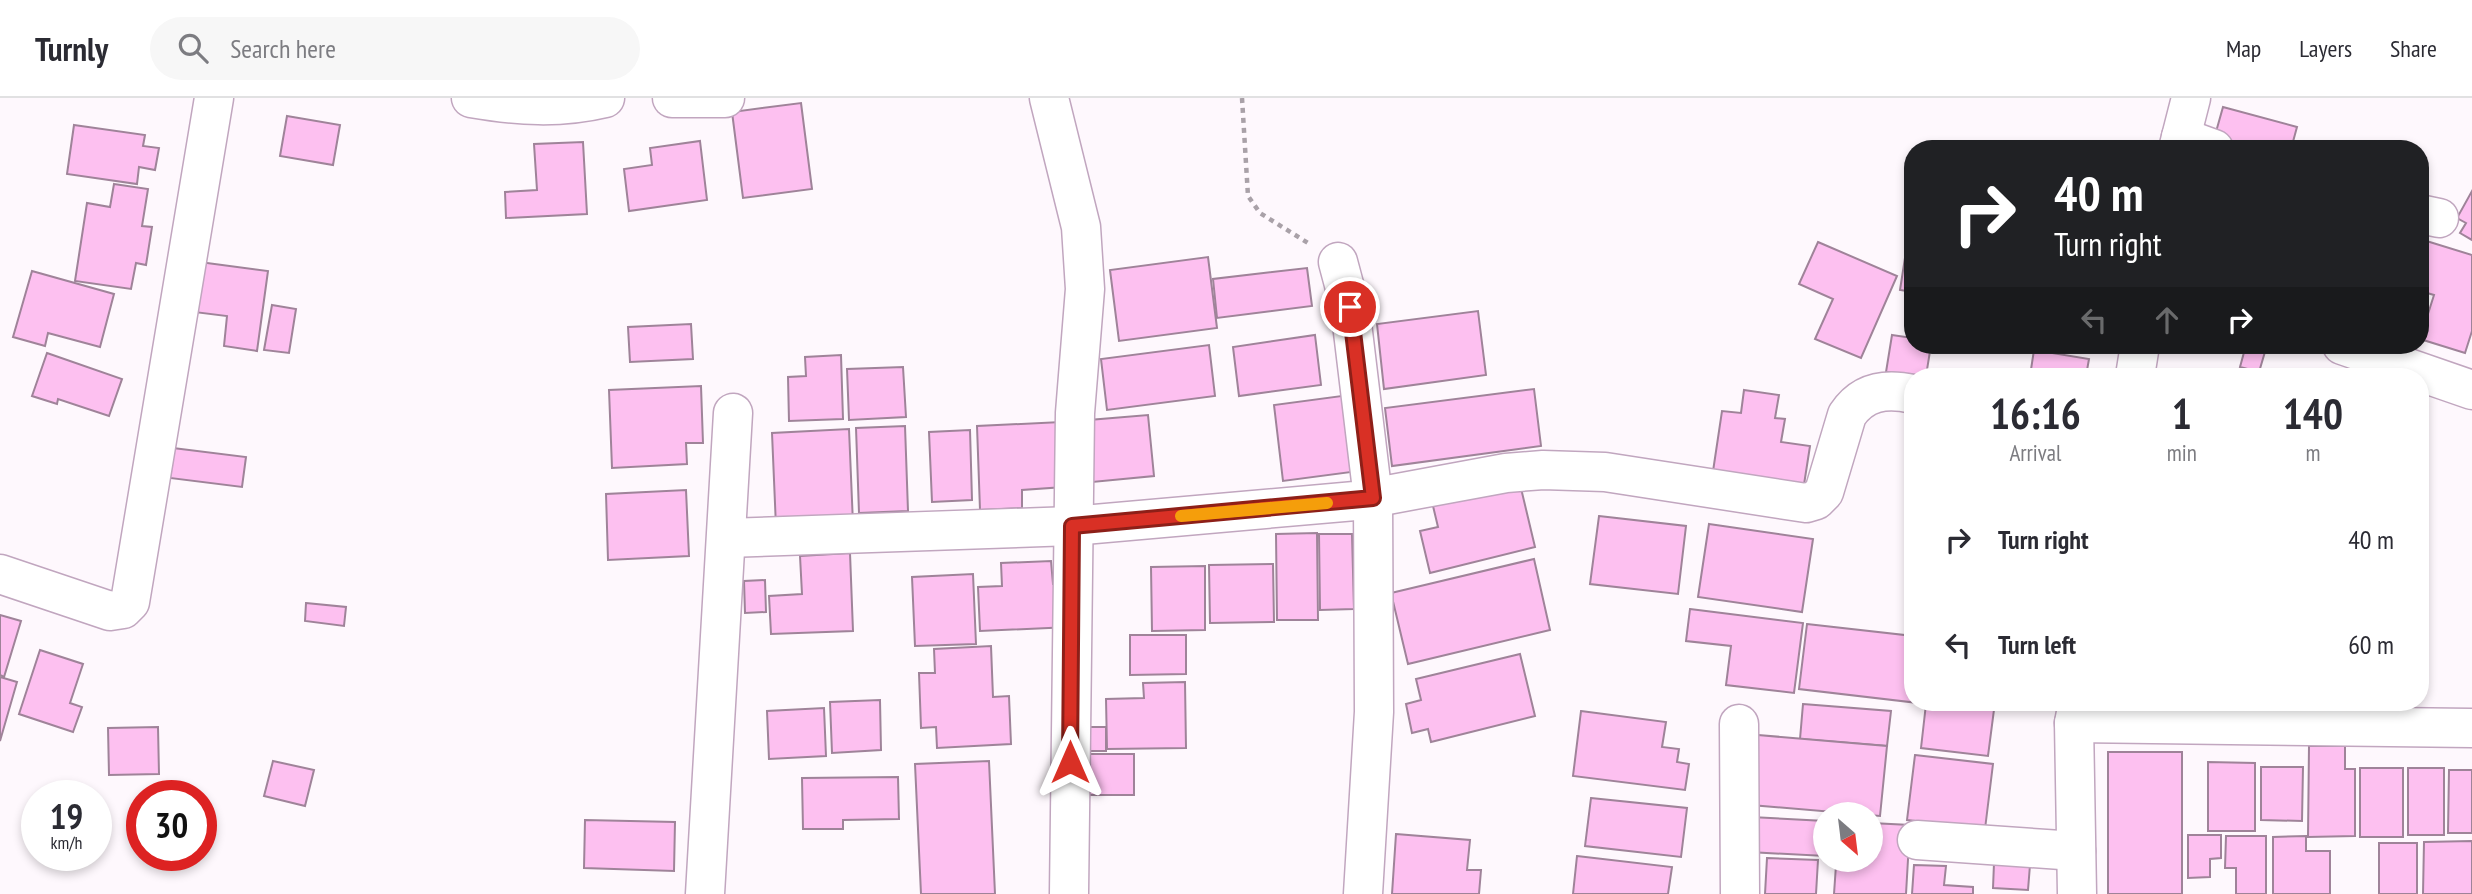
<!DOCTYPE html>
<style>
body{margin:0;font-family:"PT Sans Narrow",sans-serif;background:#f7f7f7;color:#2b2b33;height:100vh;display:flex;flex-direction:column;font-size:26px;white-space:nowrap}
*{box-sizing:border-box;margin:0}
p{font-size:23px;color:#7c7c81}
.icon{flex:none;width:38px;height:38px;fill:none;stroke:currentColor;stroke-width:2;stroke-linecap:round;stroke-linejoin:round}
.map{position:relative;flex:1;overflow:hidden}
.drawer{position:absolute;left:1904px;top:270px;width:525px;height:343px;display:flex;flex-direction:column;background:#fff;border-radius:28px;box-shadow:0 4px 10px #0003}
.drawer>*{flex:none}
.guide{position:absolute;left:1904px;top:42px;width:525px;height:214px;border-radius:28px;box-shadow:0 4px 10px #0003;background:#202124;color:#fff;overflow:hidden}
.needle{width:46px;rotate:152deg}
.tools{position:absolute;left:1813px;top:704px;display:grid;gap:14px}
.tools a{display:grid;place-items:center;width:70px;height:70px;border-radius:50%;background:#fff;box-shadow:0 4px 10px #0003;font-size:35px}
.speed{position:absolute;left:21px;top:682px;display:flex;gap:14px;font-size:35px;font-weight:700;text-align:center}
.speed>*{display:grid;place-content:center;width:91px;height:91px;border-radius:50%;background:#fff;box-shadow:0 4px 10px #0003;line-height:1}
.speed small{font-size:18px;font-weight:400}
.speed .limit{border:10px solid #d22;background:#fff;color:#111}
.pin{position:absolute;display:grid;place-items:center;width:60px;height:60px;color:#fff;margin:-30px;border:4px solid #fff;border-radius:50%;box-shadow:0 2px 7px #0007}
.me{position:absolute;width:77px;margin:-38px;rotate:0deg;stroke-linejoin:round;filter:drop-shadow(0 0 5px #0008)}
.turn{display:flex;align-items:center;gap:24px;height:147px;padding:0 35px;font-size:32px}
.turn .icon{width:91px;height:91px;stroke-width:2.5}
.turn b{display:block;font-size:49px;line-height:60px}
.lanes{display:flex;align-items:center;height:66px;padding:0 35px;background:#0003;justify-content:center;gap:35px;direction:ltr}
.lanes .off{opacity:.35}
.eta{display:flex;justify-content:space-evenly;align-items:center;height:119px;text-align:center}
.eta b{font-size:42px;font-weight:700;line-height:49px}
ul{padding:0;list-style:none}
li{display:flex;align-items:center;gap:21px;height:105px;padding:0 35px}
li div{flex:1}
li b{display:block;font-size:26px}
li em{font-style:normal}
header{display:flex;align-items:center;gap:42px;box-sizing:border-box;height:98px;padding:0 35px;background:#fff;border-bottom:2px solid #e1e1e2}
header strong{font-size:33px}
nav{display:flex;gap:38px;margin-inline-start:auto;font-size:24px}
.search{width:490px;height:63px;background:#f7f7f7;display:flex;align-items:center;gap:18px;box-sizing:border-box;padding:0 24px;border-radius:38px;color:#7c7c81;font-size:26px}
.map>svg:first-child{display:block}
</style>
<header>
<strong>Turnly</strong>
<div class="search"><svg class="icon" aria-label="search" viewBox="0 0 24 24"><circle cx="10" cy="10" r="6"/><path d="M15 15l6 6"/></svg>Search here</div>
<nav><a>Map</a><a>Layers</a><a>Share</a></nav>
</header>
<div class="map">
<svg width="2472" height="796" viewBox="0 0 2472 796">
<rect width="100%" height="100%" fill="#fef8fd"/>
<g fill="#fdc0f0" stroke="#9f8399" stroke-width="2">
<path d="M801,5L812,91L743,100L732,14Z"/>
<path d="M2223,9L2297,29L2291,51H2250L2214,41Z"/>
<path d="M287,18L340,27L333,67L280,58Z"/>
<path d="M74,27L145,37L143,48L159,50L155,72L139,69L137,86L67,76Z"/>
<path d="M700,43L707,102L629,113L624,71L652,67L650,50Z"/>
<path d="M583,44L587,116L506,120L505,94L537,92L534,46Z"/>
<path d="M114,86L148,91L142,128L152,129L146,167L136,165L131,191L75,183L87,105L110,109Z"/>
<path d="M2472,93V142L2460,135L2466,125L2457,120Z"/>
<path d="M2420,141L2472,157V233L2465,255L2420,241L2434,197L2420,193Z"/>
<path d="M1818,144L1897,178L1861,260L1815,241L1833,201L1799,186Z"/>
<path d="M1907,147L1913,148V194L1900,192Z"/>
<path d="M1208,159L1217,230L1119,243L1110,172Z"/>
<path d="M192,163L268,173L257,253L224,248L227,218L186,213Z"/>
<path d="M1307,170L1312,208L1217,220L1213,181Z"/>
<path d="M32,173L114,196L100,249L48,235L45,248L13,239Z"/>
<path d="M272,207L296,211L289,255L264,252Z"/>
<path d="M1478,213L1486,277L1384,291L1377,226Z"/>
<path d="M691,226L693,261L630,264L628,229Z"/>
<path d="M1315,237L1321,287L1239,298L1233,249Z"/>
<path d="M1892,237L1913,240V247H1931L1926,278L1886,274Z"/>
<path d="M1209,247L1215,298L1107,312L1101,261Z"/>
<path d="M2246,247H2267L2259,274L2240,269Z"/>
<path d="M2034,252L2089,261L2086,278H2030Z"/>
<path d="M47,255L122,281L109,318L58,301L57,306L32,298Z"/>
<path d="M841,257L843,321L789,323L788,279L806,278L805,259Z"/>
<path d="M903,269L906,319L849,322L847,271Z"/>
<path d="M701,288L703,345H686L687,366L612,370L609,292Z"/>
<path d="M1534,291L1541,348L1392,368L1385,310Z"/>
<path d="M1744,292L1779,297L1775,320L1785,321L1781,344L1810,348L1803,393L1712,380L1722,313L1741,315Z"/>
<path d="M1349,297L1359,373L1283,383L1274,307Z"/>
<path d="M1148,317L1154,378L1082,385L1077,323Z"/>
<path d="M1061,324L1064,389L1022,392V410L980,412L977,328Z"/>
<path d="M905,328L908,413L859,415L856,330Z"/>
<path d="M849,331L853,426L776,429L772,335Z"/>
<path d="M970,332L972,402L932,404L929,334Z"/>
<path d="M173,350L246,359L242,389L170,380Z"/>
<path d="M1520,386L1535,449L1430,475L1420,433L1438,429L1433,408Z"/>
<path d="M686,392L689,458L608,462L606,396Z"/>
<path d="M1599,418L1686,428L1678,496L1590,486Z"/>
<path d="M1709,426L1813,441L1802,514L1698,499Z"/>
<path d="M1317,435L1318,522H1277L1276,436Z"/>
<path d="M1319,436H1352L1354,511L1320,512Z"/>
<path d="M850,455L853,533L771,536L769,498L802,496L800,458Z"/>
<path d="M1534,461L1550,532L1408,566L1391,495Z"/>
<path d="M1051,463L1053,486L1068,485L1070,529L980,533L978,489L1002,488L1001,465Z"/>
<path d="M1273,466L1274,524L1210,525L1209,467Z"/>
<path d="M1205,468V532L1152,533L1151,469Z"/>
<path d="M973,476L976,546L915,548L912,479Z"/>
<path d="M765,482L766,514L745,515L744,483Z"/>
<path d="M306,505L346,509L344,528L305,523Z"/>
<path d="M1690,511L1803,525L1794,595L1726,587L1731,548L1686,543Z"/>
<path d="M0,517L21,523L4,579L0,577Z"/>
<path d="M1807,526L1913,538V604H1995L1988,658L1921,650L1926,606L1799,591Z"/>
<path d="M1130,537H1186V576L1130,577Z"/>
<path d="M991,548L993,599L1009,598L1011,646L937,650L936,629L921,630L919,575H935L934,551Z"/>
<path d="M40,552L83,566L70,605L82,609L73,634L19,616Z"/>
<path d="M1520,556L1535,618L1431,644L1428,631L1412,635L1406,606L1421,602L1416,581Z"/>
<path d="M0,579L17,584L0,643Z"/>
<path d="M1185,584L1186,650L1107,651L1106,601L1144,600L1143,585Z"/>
<path d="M880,602L881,652L832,655L830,604Z"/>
<path d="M1803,606L1891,613L1887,648L1800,641Z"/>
<path d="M824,610L826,658L769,661L767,613Z"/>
<path d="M1581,613L1666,624L1662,649L1679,651L1677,664L1689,666L1685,692L1573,678Z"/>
<path d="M158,629L159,676L109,677L108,630Z"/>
<rect x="1073" y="629" width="33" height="24"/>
<path d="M1758,637L1887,648L1880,718L1751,707Z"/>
<path d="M2309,648H2345V671H2355V738L2308,739Z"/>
<rect x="2108" y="654" width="74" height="142"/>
<rect x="1081" y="656" width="53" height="41"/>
<path d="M1915,657L1993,666L1985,731L1907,722Z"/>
<path d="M273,663L314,672L305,708L264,698Z"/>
<path d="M989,663L995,796H921L915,666Z"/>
<path d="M2208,664L2255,665V733H2208Z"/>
<path d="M2261,669H2303L2302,723L2261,722Z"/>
<rect x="2360" y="670" width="43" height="69"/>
<rect x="2408" y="670" width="36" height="67"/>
<path d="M2449,672H2472V735H2448Z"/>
<path d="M898,679L899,721L843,722V731H803L802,680Z"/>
<path d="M1591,700L1687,710L1681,759L1585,748Z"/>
<path d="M1751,719L1825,723V758L1749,754Z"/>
<path d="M585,722L675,724L674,773L584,770Z"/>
<path d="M1871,725L1910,727L1906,796H1834L1836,767L1862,769V761H1871Z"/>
<path d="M1396,736L1470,742L1467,772H1481L1479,796H1392Z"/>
<path d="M2188,737H2221V760L2210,761V779L2188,780Z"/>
<path d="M2226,738H2266V796H2236V770H2225Z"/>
<path d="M2306,738V753H2330V796H2273V739Z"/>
<path d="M2472,743V796H2423L2424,744Z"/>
<rect x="2379" y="745" width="38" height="51"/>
<path d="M1577,758L1672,769L1668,796H1573Z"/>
<path d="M1767,760L1818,762L1816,796H1765Z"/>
<path d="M1994,765L2030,767L2028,792L1993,790Z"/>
<path d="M1914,767L1946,768L1944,787L1973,789V796H1912Z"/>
</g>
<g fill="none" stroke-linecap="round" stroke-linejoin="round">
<defs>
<g id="minor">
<path d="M471,0C518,8 559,11 605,0"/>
<path d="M672,0H725"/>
<path d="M1049,0L1081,129L1085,191L1075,315L1069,796"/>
<path d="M2181,39L2214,51"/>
<path d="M2178,51L2191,0"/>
<path d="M2420,116L2439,120"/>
<path d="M1338,164L1350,209L1373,400L1374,614L1363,796"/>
<path d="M2342,247L2472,292"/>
<path d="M2135,278L2140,247"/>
<path d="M727,440L1072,428L1355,403L1506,375L1543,372L1605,374L1806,405L1816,402L1824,394L1847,317C1863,293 1886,290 1913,296"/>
<path d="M0,476L110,513L123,511L130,504L214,0"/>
<path d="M2074,625L2472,630"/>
<path d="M1739,626L1740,796"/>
<path d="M1917,742L2076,753"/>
<path d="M705,796L733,315"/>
<path d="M2077,796L2074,625L2078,604"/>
</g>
</defs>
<use href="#minor" stroke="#c1a6bf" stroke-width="41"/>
<path stroke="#a9a1a8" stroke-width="4.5" stroke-dasharray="5 5" stroke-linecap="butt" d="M1242,0L1248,98L1260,115L1308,145"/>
<use href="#minor" stroke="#fff" stroke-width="38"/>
</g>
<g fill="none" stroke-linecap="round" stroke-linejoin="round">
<defs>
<path id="route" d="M1070,664L1072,428L1373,400L1350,209"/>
</defs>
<use href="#route" stroke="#8d1f18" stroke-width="18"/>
<use href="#route" stroke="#d93025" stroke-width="12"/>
<path stroke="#f59e0b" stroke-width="12" d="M1181,418L1327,405"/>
</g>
</svg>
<div class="tools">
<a><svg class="needle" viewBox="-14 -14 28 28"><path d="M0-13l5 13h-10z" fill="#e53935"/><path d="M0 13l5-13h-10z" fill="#7c7c81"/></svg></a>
</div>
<div class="speed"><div>19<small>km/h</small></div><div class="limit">30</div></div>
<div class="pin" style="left:1350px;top:209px;background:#d93025"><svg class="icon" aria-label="arrive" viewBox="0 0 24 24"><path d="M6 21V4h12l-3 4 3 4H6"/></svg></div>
<svg class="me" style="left:1070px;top:664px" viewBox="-20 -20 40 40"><path d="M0-17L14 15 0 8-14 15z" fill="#d93025" stroke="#fff" stroke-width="4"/></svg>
<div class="guide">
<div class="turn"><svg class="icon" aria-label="right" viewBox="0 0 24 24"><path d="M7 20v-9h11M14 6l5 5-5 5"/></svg><div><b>40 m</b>Turn right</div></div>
<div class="lanes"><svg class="icon off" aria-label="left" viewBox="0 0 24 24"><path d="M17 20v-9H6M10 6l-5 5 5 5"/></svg><svg class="icon off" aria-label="ahead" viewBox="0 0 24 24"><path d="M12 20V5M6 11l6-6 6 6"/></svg><svg class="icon" aria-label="right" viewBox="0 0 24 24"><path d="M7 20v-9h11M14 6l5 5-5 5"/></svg></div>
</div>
<section class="drawer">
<div class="eta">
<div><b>16:16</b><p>Arrival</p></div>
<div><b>1</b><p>min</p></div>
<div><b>140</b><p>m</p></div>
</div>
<ul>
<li><svg class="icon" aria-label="right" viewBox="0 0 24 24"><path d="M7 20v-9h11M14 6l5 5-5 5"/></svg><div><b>Turn right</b></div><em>40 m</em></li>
<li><svg class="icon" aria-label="left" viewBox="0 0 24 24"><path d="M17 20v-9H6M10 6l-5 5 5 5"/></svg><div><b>Turn left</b></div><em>60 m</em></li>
</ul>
</section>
</div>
